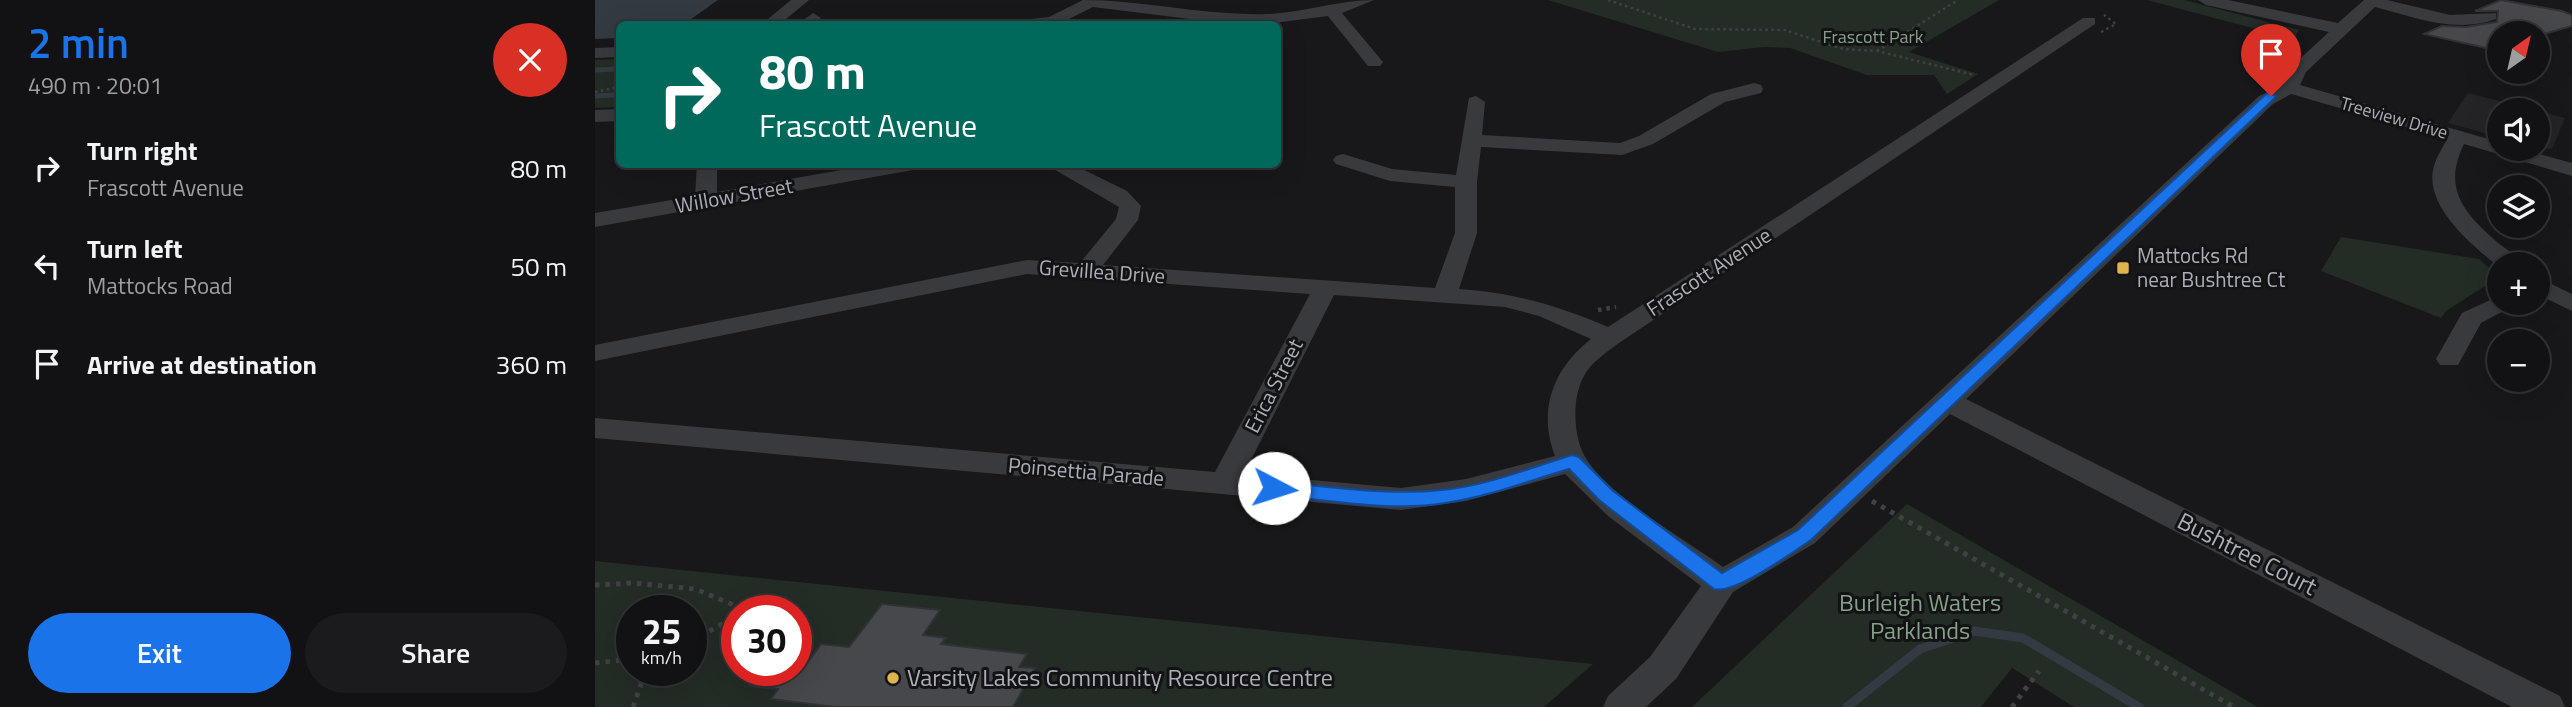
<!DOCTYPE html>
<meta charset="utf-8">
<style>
body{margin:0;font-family:"Titillium Web",sans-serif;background:#1b1b1d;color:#f1f3f6;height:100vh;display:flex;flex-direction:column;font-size:26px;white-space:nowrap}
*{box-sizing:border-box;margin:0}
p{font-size:23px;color:#9c9ea0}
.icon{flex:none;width:38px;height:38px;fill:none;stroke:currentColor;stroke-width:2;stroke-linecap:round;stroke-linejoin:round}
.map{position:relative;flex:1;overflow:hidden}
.details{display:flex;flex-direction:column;background:#121214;width:595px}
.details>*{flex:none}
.top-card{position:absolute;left:21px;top:21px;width:665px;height:147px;border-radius:10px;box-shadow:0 7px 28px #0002,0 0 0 2px #313234;background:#00695c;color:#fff;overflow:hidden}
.needle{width:46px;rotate:34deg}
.fabs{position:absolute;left:1892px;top:21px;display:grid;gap:14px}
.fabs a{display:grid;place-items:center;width:63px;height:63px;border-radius:50%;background:#121214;box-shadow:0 7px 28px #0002,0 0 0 2px #313234;font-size:35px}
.speed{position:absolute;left:21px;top:595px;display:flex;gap:14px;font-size:35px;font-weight:700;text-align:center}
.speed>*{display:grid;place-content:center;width:91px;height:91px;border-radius:50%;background:#121214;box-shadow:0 7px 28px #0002,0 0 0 2px #313234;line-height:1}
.speed small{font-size:18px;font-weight:400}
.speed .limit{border:10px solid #d22;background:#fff;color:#111}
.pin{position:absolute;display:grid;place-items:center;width:60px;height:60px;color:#fff;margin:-72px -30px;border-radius:50% 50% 50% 0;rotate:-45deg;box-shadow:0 0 7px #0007}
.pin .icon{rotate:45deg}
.me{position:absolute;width:77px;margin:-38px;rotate:95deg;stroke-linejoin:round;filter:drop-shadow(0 0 5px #0008)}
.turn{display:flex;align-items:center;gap:24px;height:147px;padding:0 28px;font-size:32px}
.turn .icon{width:91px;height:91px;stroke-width:2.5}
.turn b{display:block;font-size:49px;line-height:60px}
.round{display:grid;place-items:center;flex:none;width:74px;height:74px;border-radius:37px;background:#1b1b1d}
.summary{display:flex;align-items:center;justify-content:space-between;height:119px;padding:0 28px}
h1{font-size:42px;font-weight:600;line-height:52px;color:#1a73e8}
.action{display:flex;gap:14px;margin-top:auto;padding:14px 28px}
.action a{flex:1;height:80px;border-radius:42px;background:#1a73e8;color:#fff;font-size:28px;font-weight:600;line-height:80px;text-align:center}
.action a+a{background:#1b1b1d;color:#f1f3f6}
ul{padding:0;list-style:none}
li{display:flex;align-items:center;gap:21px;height:98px;padding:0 28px}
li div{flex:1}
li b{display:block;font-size:26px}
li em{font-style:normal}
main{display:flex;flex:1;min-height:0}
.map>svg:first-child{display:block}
</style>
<main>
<section class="details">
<div class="summary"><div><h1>2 min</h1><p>490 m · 20:01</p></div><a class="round" style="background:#d93025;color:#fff"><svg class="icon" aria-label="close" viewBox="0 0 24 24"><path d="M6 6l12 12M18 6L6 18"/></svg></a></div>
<ul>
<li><svg class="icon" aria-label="right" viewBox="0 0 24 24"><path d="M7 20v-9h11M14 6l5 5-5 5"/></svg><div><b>Turn right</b><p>Frascott Avenue</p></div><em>80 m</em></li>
<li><svg class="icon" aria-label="left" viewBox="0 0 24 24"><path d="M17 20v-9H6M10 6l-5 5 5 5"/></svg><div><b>Turn left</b><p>Mattocks Road</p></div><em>50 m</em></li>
<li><svg class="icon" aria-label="arrive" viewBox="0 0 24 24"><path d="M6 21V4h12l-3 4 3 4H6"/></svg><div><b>Arrive at destination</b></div><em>360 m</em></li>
</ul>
<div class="action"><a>Exit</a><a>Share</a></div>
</section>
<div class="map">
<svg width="1977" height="707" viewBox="0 0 1977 707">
<rect width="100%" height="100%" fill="#18181a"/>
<g fill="#242427">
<path d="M1873,93L1939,110H1904V137L1853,123Z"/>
<path d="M1943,111L1970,118L1957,149L1943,147Z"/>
</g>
<g fill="#242c26" fill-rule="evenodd">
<path d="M953,0H1404L1314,52L1383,74L1352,94L1339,75H1272L1195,48L1169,47L1123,52Z"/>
<path d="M1552,0H1589L1704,30L1699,39Z"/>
<path d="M24,59V107L0,108V60Z"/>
<path d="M1746,237L1884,259L1904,277L1851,311L1846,318L1726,271Z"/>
<path d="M1312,504L1663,707H1479L1417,668L1386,707H1097Z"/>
<path d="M0,561L998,664L949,707H0ZM37,611H96V670H37ZM142,611H201V670H142Z"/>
</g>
<path fill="#333a41" d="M0,0H123L89,24H24V38L0,39Z"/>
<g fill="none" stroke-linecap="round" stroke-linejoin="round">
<g stroke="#333a41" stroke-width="5">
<path d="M0,70L24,69"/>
<path d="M0,96L19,95"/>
</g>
<path stroke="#333a41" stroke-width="9" d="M1252,707L1325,649L1379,631L1428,638L1544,707"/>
</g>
<g fill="#47484c" stroke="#323236" stroke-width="2">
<path d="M1906,0L1967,11L1977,15V26L1942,36V33H1904V51L1829,34L1847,26L1871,27L1902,22L1903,11H1880Z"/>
<path d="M287,604L345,610L328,635L351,638L346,644L432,654L424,667L440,668L418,707H240L176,699L183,689L155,686L168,670H201V666H210L226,644L254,647Z"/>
</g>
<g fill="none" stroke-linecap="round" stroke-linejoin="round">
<g stroke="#404145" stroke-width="2.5" stroke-dasharray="2.5 3.5" stroke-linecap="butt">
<path d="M1013,0L1100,29L1190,30L1248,49L1282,51L1379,75"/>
<path d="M1506,32L1521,24L1509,15"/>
<path d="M1282,51L1363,0"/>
<path d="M0,92L24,87"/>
</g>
<path stroke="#404145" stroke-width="4.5" stroke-dasharray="3.5 5" stroke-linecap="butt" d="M1003,310L1021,307"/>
<g stroke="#404145" stroke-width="5" stroke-dasharray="4.5 6" stroke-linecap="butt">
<path d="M1277,501L1639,707"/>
<path d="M0,585L38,583L100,589L151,610"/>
<path d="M96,641L142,616"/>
<path d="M0,663L37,659"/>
<path d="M38,707L51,670"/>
<path d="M1417,707L1444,671"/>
</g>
<g fill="#393a3e" fill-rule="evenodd">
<path d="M196,0H214L185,24H167Z"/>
<path d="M488,0C549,0 610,16 672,14C708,13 743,0 779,0L747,13L788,62L785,66H773L733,16L671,24H635L498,7L464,24H425L427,20L454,17Z"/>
<path d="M1603,0H1633L1743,23L1769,0H1792L1855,15L1901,13V19C1862,34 1818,17 1780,7L1711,72L1705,85L1904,142V149H1926L1977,163V176L1869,144C1847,189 1869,213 1902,242C1911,249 1921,255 1927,264H1904V267C1878,246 1831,208 1838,170C1840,159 1847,149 1852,139L1696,94L1678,104L1371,399L1965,696L1970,707H1917L1355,414L1220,543L1138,592L1081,679L1051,707H1008L1013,696L1055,657L1106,586L1013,516L970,474L871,501L806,510L0,438V418L620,472L715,294L432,274L0,361V345L432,260L485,263L521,219L524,207L450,164H477L532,191L546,206L543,220L508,265L840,288L860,233V187L795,181L741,164L738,160L741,156L748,154L797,169L861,175L874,98L881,96L890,102L887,135L1025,143L1044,136L1116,94L1159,83L1166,85L1168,89L1166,93L1130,102L1058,144L1027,155L886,147L882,182V233L864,289C920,293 961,305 1013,327L1488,18H1500V24L1024,343C1012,352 996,362 989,376C977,397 978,434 989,455C1010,494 1091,540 1128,567L1198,527L1664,96L1687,85L1697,66L1734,32L1611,5ZM739,295L910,307L944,316L996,339C959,368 942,409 960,456L871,479L806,488L649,474Z"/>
<path d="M218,13L226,18L220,24H203Z"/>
<path d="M24,47V57L0,58V48Z"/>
<path d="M24,109V121L0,122V110Z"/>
<path d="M102,164H122V192L280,164H328L318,170L0,227V213L100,196Z"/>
<path d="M1942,277L1977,294V311L1942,294Z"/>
<path d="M1904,296V303H1917L1914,308L1886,323L1863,365H1845L1841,359L1867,313Z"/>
</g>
</g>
<path fill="#1a73e8" stroke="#114b97" stroke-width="2" d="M1672,93L1682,96L1216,540C1198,552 1139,595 1119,589L1004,500L974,469C933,481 892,497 850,503C795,512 735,500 679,495L670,488L679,482C735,486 791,496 847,490C891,486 935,468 977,455L984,457L1017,490L1127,573L1203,530Z"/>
<g fill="#deb44b" stroke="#131315" stroke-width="2.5">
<rect x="1521" y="261" width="14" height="14" rx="3.5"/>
<circle cx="298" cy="678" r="7"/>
</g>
<g text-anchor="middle" stroke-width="6" stroke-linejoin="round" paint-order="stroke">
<g font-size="18" fill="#85a188" stroke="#131315">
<text x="1278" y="43">Frascott Park</text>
</g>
<g font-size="18" fill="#acafb8" stroke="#131315">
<text transform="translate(1799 118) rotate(16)" y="6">Treeview Drive</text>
</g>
<g font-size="21" fill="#acafb8" stroke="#131315">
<text transform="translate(139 196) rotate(-10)" y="7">Willow Street</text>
<text transform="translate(507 272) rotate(4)" y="7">Grevillea Drive</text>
<text transform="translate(1114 272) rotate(-33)" y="7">Frascott Avenue</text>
<text transform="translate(679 386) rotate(-63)" y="7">Erica Street</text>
<text transform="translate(491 472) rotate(5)" y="7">Poinsettia Parade</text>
</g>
<g font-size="21" fill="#acafb8" stroke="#131315" text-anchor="start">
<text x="1542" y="263">Mattocks Rd<tspan x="1542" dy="24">near Bushtree Ct</tspan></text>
</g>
<g font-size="24" fill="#acafb8" stroke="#131315">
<text transform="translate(1652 554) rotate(27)" y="8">Bushtree Court</text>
</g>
<g font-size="24" fill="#85a188" stroke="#131315">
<text x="1325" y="611">Burleigh Waters<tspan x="1325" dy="28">Parklands</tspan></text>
</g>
<g font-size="24" fill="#acafb8" stroke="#131315" text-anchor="start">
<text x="312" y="686">Varsity Lakes Community Resource Centre</text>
</g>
</g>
</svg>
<div class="fabs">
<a><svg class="needle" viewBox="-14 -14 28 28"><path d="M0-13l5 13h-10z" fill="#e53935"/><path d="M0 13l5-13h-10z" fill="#9c9ea0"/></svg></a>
<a><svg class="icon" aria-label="sound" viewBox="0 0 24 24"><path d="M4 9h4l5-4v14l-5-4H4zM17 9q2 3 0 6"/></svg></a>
<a><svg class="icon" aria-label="layers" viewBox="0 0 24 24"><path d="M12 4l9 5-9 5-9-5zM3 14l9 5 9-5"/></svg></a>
<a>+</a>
<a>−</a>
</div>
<div class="speed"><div>25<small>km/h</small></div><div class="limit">30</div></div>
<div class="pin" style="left:1676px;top:96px;background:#d93025"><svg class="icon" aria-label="arrive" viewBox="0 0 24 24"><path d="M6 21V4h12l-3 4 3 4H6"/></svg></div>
<svg class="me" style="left:679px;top:488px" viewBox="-20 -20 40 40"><circle r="19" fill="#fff"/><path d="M0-13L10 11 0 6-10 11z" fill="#1a73e8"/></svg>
<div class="top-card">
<div class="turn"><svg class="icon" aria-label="right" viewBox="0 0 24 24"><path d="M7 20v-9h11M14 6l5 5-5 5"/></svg><div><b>80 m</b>Frascott Avenue</div></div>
</div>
</div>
</main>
